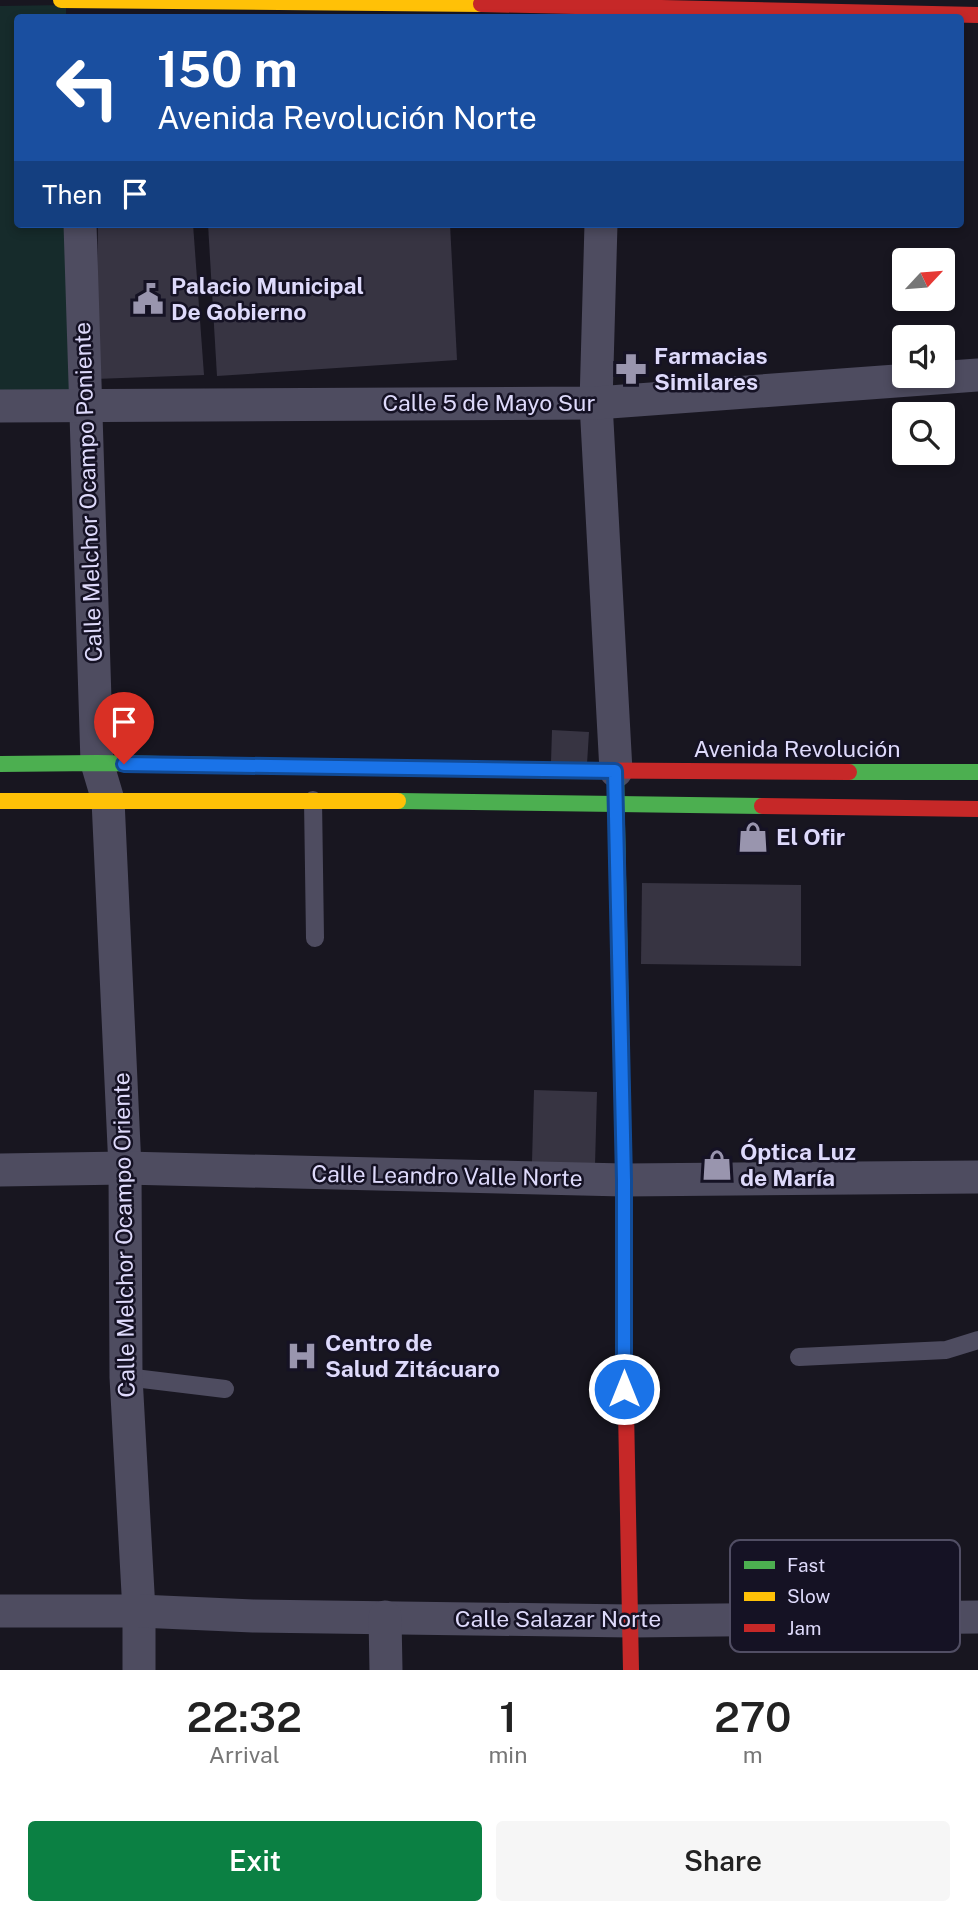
<!DOCTYPE html>
<meta charset="utf-8">
<style>
body{margin:0;font-family:"Public Sans",sans-serif;background:#f6f6f6;color:#222;height:100vh;display:flex;flex-direction:column;font-size:26px;white-space:nowrap}
*{box-sizing:border-box;margin:0}
p{font-size:23px;color:#767676}
.icon{flex:none;width:38px;height:38px;fill:none;stroke:currentColor;stroke-width:2;stroke-linecap:round;stroke-linejoin:round}
.map{position:relative;height:1670px;overflow:hidden}
.sheet{display:flex;flex-direction:column;background:#fff;flex:1}
.sheet>*{flex:none}
.banner{position:absolute;left:14px;top:14px;width:950px;height:214px;border-radius:7px;box-shadow:0 4px 10px #0003;background:#1a4fa0;color:#fff;overflow:hidden}
.needle{width:46px;rotate:64deg}
.fabs{position:absolute;left:892px;top:248px;display:grid;gap:14px}
.fabs a{display:grid;place-items:center;width:63px;height:63px;border-radius:7px;background:#fff;box-shadow:0 4px 10px #0003;font-size:35px}
.pin{position:absolute;display:grid;place-items:center;width:60px;height:60px;color:#fff;margin:-72px -30px;border-radius:50% 50% 50% 0;rotate:-45deg;box-shadow:0 0 7px #0007}
.pin .icon{rotate:45deg}
.me{position:absolute;width:77px;margin:-38px;rotate:0deg;stroke-linejoin:round;filter:drop-shadow(0 0 5px #0008)}
.turn{display:flex;align-items:center;gap:24px;height:147px;padding:0 28px;font-size:32px}
.turn .icon{width:91px;height:91px;stroke-width:2.5}
.turn b{display:block;font-size:49px;line-height:60px}
.then{display:flex;align-items:center;height:66px;padding:0 28px;background:#0003;gap:14px;font-size:26px}
.eta{display:flex;justify-content:space-evenly;align-items:center;height:119px;text-align:center}
.eta b{font-size:42px;font-weight:600;line-height:49px}
.primary-button{display:flex;gap:14px;margin-top:auto;padding:14px 28px}
.primary-button a{flex:1;height:80px;border-radius:7px;background:#0b8043;color:#fff;font-size:28px;font-weight:600;line-height:80px;text-align:center}
.primary-button a+a{background:#f6f6f6;color:#222}
.map>svg:first-child{display:block}
</style>
<div class="map">
<svg width="978" height="1670" viewBox="0 0 978 1670">
<rect width="100%" height="100%" fill="#181620"/>
<path fill="#162b2b" d="M66,5V17L18,18V224H70L73,394L0,395V6Z"/>
<g fill="#373442">
<path d="M98,224H193L204,375L95,379Z"/>
<path d="M208,224H450L457,360L217,376Z"/>
<path d="M552,730L589,732L587,764L551,762Z"/>
<path d="M642,883L801,885V966L641,964Z"/>
<path d="M534,1090L597,1092L595,1165L532,1162Z"/>
</g>
<g fill="none" stroke-linecap="round" stroke-linejoin="round">
<g stroke="#4e4c60" stroke-width="18">
<path d="M313,800L315,938"/>
<path d="M799,1357L946,1350L978,1340"/>
<path d="M126,1377L225,1389"/>
</g>
<g stroke="#4e4c60" stroke-width="33">
<path d="M80,224L97,763L108,800L125,1168L126,1377L139,1611V1670"/>
<path d="M601,224L596,403L616,771"/>
<path d="M0,406L596,403L978,375"/>
<path d="M0,1170L125,1168L624,1180L978,1177"/>
<path d="M0,1611H139L253,1616L631,1621L978,1617"/>
<path d="M385,1617L386,1670"/>
</g>
<g stroke="#4caf50" stroke-width="16">
<path d="M0,764L97,763L529,770"/>
<path d="M849,772H978"/>
<path d="M616,773L624,1180V1306"/>
<path d="M398,801L762,806"/>
</g>
<g stroke="#ffc107" stroke-width="16">
<path d="M61,0L481,4"/>
<path d="M0,801H398"/>
</g>
<g stroke="#c62828" stroke-width="16">
<path d="M481,4L978,15"/>
<path d="M529,770L849,772"/>
<path d="M762,806L978,809"/>
<path d="M624,1306L631,1670"/>
</g>
</g>
<g fill="none" stroke-linecap="round" stroke-linejoin="round">
<defs>
<path id="route" d="M124,764L615,771L624,1180V1389"/>
</defs>
<use href="#route" stroke="#114b97" stroke-width="18"/>
<use href="#route" stroke="#1a73e8" stroke-width="12"/>
</g>
<defs>
<symbol id="civic-bare" viewBox="-9 -9 18 18"><path d="M-.6-6.5H3V-4.5H.6V-3L4-1V1h2V6H-6V1h2V-1L-.6-3ZM-1.2 2.5V6h2.4V2.5Z" fill="#9995ae" stroke="#151224" stroke-width="2.5" paint-order="stroke"/></symbol>
<symbol id="pharmacy-bare" viewBox="-9 -9 18 18"><path d="M-2-6h4v4h4v4h-4v4h-4v-4h-4v-4h4Z" fill="#9995ae" stroke="#151224" stroke-width="2.5" paint-order="stroke"/></symbol>
<symbol id="shop-bare" viewBox="-9 -9 18 18"><path d="M-5-2.5h2.3a2.7 3.5 0 0 1 5.4 0H5L5.5 6h-11ZM-1.5-2.5h3a1.5 2.3 0 0 0-3 0Z" fill="#9995ae" stroke="#151224" stroke-width="2.5" paint-order="stroke"/></symbol>
<symbol id="hospital-bare" viewBox="-9 -9 18 18"><path d="M-5-5h3v3.5h4V-5h3V5h-3V1.5h-4V5h-3Z" fill="#9995ae" stroke="#151224" stroke-width="2.5" paint-order="stroke"/></symbol>
</defs>
<g fill-rule="evenodd">
<use href="#civic-bare" x="126" y="277" width="44" height="44"/>
<use href="#pharmacy-bare" x="609" y="347" width="44" height="44"/>
<use href="#shop-bare" x="731" y="815" width="44" height="44"/>
<use href="#shop-bare" x="695" y="1143" width="44" height="44"/>
<use href="#hospital-bare" x="280" y="1334" width="44" height="44"/>
</g>
<g text-anchor="middle" stroke-width="5" stroke-linejoin="round" paint-order="stroke">
<g font-size="23" font-weight="bold" fill="#dedafb" stroke="#151224" text-anchor="start">
<text x="171" y="294">Palacio Municipal<tspan x="171" dy="26">De Gobierno</tspan></text>
<text x="654" y="364">Farmacias<tspan x="654" dy="26">Similares</tspan></text>
<text x="776" y="845">El Ofir</text>
<text x="740" y="1160">Óptica Luz<tspan x="740" dy="26">de María</tspan></text>
<text x="325" y="1351">Centro de<tspan x="325" dy="26">Salud Zitácuaro</tspan></text>
</g>
<g font-size="23" fill="#dedafb" stroke="#151224">
<text x="489" y="411">Calle 5 de Mayo Sur</text>
<text transform="translate(88 492) rotate(-92)" y="8">Calle Melchor Ocampo Poniente</text>
<text x="797" y="757">Avenida Revolución</text>
<text transform="translate(447 1176) rotate(1)" y="8">Calle Leandro Valle Norte</text>
<text transform="translate(124 1235) rotate(-91)" y="8">Calle Melchor Ocampo Oriente</text>
<text x="558" y="1627">Calle Salazar Norte</text>
</g>
</g>
<rect x="730" y="1540" width="230" height="112" rx="10" fill="#151224" stroke="#514e64" stroke-width="2"/>
<rect x="744" y="1561" width="31" height="8" fill="#4caf50"/>
<rect x="744" y="1592" width="31" height="9" fill="#ffc107"/>
<rect x="744" y="1624" width="31" height="8" fill="#c62828"/>
<g font-size="19" fill="#dedafb">
<text x="787" y="1572">Fast</text>
<text x="787" y="1603">Slow</text>
<text x="787" y="1635">Jam</text>
</g>
</svg>
<div class="fabs">
<a><svg class="needle" viewBox="-14 -14 28 28"><path d="M0-13l5 13h-10z" fill="#e53935"/><path d="M0 13l5-13h-10z" fill="#767676"/></svg></a>
<a><svg class="icon" aria-label="sound" viewBox="0 0 24 24"><path d="M4 9h4l5-4v14l-5-4H4zM17 9q2 3 0 6"/></svg></a>
<a><svg class="icon" aria-label="search" viewBox="0 0 24 24"><circle cx="10" cy="10" r="6"/><path d="M15 15l6 6"/></svg></a>
</div>
<div class="pin" style="left:124px;top:764px;background:#d93025"><svg class="icon" aria-label="arrive" viewBox="0 0 24 24"><path d="M6 21V4h12l-3 4 3 4H6"/></svg></div>
<svg class="me" style="left:624px;top:1389px" viewBox="-20 -20 40 40"><circle r="17" fill="#1a73e8" stroke="#fff" stroke-width="3"/><path d="M0-11L8 9 0 5-8 9z" fill="#fff"/></svg>
<div class="banner">
<div class="turn"><svg class="icon" aria-label="left" viewBox="0 0 24 24"><path d="M17 20v-9H6M10 6l-5 5 5 5"/></svg><div><b>150 m</b>Avenida Revolución Norte</div></div>
<div class="then">Then<svg class="icon" aria-label="arrive" viewBox="0 0 24 24"><path d="M6 21V4h12l-3 4 3 4H6"/></svg></div>
</div>
</div>
<section class="sheet">
<div class="eta">
<div><b>22:32</b><p>Arrival</p></div>
<div><b>1</b><p>min</p></div>
<div><b>270</b><p>m</p></div>
</div>
<div class="primary-button"><a>Exit</a><a>Share</a></div>
</section>
